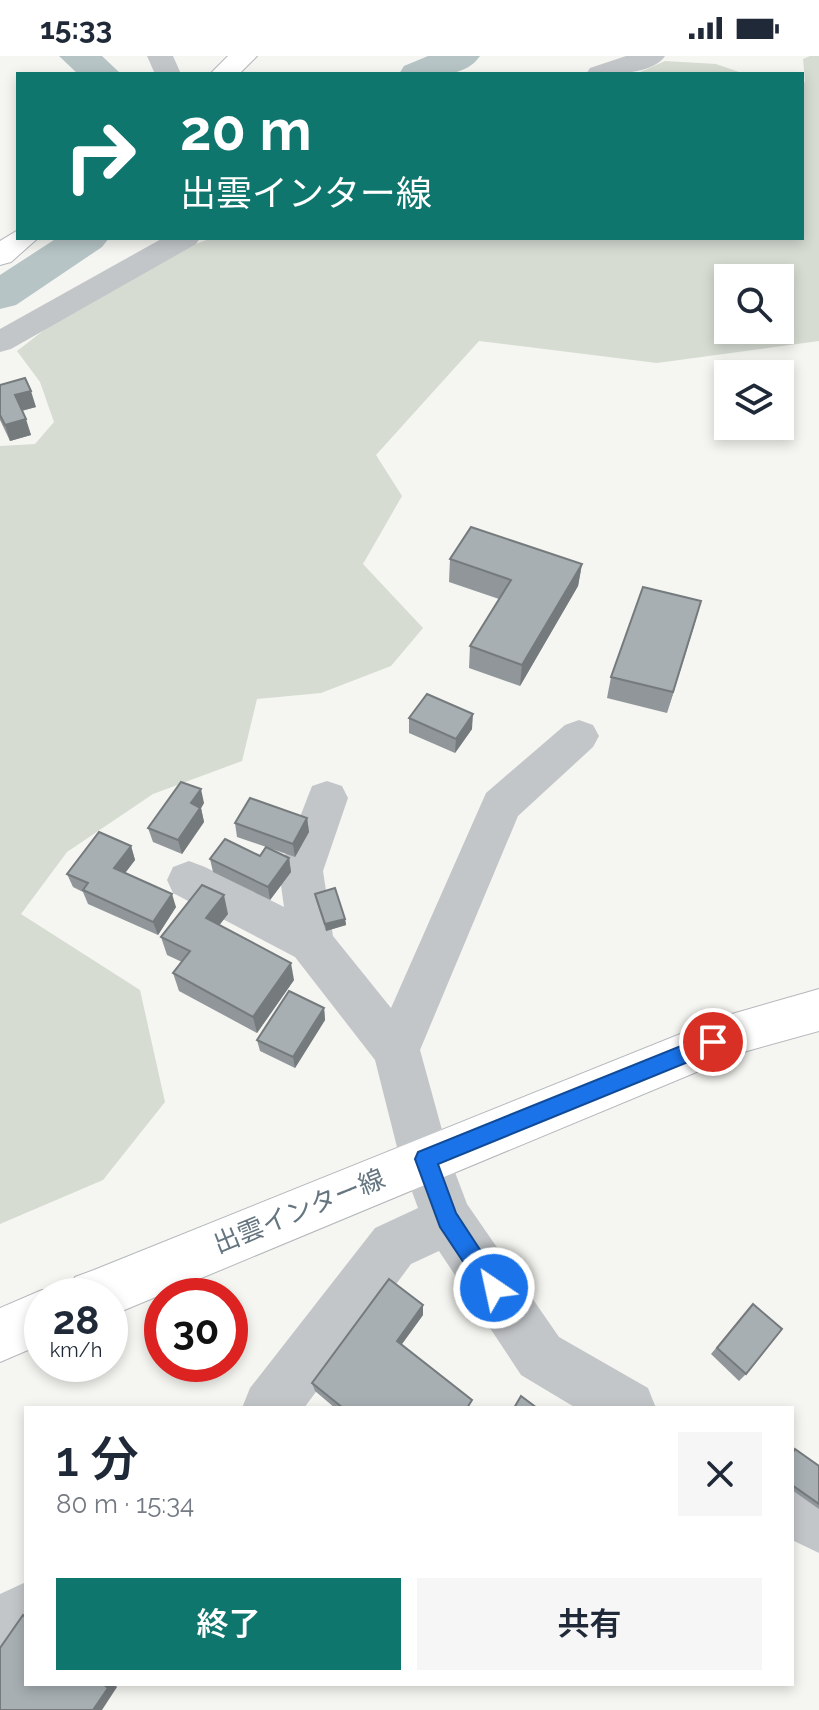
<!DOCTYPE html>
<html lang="ja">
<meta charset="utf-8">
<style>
body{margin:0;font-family:Raleway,"Noto Sans JP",sans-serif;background:#f6f6f7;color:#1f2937;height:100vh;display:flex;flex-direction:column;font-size:30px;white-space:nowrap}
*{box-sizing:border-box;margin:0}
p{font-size:26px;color:#747a83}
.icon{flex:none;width:44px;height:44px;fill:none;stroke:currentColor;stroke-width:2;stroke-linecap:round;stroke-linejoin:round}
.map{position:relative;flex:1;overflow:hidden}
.sheet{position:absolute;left:24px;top:1350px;width:770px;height:280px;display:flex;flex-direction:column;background:#fff;border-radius:0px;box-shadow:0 4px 12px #0003}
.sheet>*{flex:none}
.top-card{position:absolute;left:16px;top:16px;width:788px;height:168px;border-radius:0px;box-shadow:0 4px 12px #0003;background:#0f766e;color:#fff;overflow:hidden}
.buttons{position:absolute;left:714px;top:208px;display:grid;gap:16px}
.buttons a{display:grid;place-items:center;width:80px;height:80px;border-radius:0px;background:#fff;box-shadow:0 4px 12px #0003;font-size:40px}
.speed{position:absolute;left:24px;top:1222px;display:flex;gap:16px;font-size:40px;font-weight:700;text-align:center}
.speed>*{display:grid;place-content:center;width:104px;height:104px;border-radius:50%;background:#fff;box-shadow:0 4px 12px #0003;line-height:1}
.speed small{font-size:20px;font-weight:400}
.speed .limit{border:12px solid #d22;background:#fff;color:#111}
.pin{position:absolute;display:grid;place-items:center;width:68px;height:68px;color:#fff;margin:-34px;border:4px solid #fff;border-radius:50%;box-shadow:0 2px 8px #0007}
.me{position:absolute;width:88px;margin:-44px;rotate:326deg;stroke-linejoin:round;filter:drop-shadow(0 0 6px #0008)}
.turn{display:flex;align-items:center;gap:28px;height:168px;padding:0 32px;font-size:36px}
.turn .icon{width:104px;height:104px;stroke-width:2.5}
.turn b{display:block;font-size:56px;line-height:68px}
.round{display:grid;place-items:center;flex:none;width:84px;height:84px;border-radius:0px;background:#f6f6f7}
.summary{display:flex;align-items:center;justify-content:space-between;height:136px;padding:0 32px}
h1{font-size:48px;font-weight:600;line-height:60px}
.cta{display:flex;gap:16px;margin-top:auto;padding:16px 32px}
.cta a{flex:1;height:92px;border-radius:0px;background:#0f766e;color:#fff;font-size:32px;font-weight:600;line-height:92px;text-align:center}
.cta a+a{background:#f6f6f7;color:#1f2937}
.status{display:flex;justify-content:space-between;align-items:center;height:56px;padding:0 40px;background:#fff;direction:ltr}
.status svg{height:22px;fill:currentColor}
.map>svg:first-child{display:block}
</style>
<div class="status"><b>15:33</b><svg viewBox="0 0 49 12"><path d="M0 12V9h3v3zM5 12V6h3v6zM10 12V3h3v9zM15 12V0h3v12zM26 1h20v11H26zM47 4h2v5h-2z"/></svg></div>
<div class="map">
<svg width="819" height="1654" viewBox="0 0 819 1654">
<rect width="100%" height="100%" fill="#f5f5f1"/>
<g fill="#d6dcd2" fill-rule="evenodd">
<path d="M810,0H819V285L657,307L479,285L376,399L402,440L363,508L423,572L391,610L321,637L257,643L242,705L153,738L67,796L21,858L140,934L165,1046L103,1124L0,1168V390L35,388L54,366L40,326L17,295L48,271L190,190L212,182H802V27L805,26L803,3ZM728,222H780V274H728Z"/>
<path d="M665,5L716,8L745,18H636Z"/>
</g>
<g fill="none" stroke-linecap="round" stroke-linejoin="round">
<g fill="#b6c4c6" fill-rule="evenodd">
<path d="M59,0H102L121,18H78Z"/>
<path d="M428,0H480C463,25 425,18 399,18L404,10Z"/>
<path d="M57,182H109L102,191L16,249L0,253V219Z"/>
</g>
<defs>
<g id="major">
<path d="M228,0H257L239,18H210Z"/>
<path d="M18,174V182H38L11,206L0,209V185Z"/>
<path d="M819,933V975L747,995L110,1260V1240H68L75,1221L94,1214L725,960Z"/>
<path d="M42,1234L56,1240H42V1288L0,1306V1252Z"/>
</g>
</defs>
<use href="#major" stroke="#b3b8bb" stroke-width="2"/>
<g fill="#c3c6c9" fill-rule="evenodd">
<path d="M147,0H173L181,18H155Z"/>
<path d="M626,0H665C652,20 607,18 586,18L590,12Z"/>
<path d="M163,182H200L196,188L11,293L0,296V273Z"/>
<path d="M579,664L593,669L599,680L593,691L518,760L420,994L450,1103L467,1148L559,1281L648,1332L656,1352H576L521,1319L439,1195L411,1208L304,1352H242L250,1332L375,1172L418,1152L400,1103L375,1004L295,901L173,837L167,824L173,811L189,805L205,811L284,851L279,815L312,730L327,725L342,730L348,742L323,815L333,880L391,952L486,737L565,669Z"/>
<path d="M792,1420L819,1433V1497L792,1484Z"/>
<path d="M26,1526V1602L21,1609L0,1618V1538Z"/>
</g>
<use href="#major" fill="#fff" fill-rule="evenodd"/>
</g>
<g fill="#90969a">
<path d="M0,329L36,351L22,355L31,379L10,385L0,364Z"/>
<path d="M450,503L582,508L578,530L520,630L469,612L470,590L499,543L449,526Z"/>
<path d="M701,545L667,657L607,642L611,621Z"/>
<path d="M409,662L472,673L455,697L409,677Z"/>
<path d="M204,747L201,752L204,766L182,798L153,786L148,772Z"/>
<path d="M307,762L309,776L295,801L237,781L235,767Z"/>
<path d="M131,790L135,804L125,817L176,851L158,879L88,848L83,836L73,831L67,818Z"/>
<path d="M260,800L289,802L291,816L270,844L213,816L210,803Z"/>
<path d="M315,838L345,863L346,869L326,875L316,844Z"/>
<path d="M228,858L219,869L294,924L257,977L179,935L173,917L182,906L167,899L161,881Z"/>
<path d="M324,952L325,964L295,1012L260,995L257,984Z"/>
<path d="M746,1256V1318L739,1325L711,1298Z"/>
<path d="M423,1259L401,1289L470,1352H335L315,1335L312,1327Z"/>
<path d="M795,1393L819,1410V1453L792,1434V1394Z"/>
</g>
<g fill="#757a7d">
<path d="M31,335L36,351L20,355L15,339Z"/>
<path d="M26,363L31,379L10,385L5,369Z"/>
<path d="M582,508L578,530L520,630L522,609Z"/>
<path d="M701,545L695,567L667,657L673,636Z"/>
<path d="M473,658L472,673L455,697L456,683Z"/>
<path d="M201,733L204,747L201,752L204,766L182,798L178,784L191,747Z"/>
<path d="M307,762L309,776L295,801L293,788Z"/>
<path d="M131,790L135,804L119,825L114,812Z"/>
<path d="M289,802L291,816L270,844L268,831Z"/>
<path d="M172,838L176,851L158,879L153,866Z"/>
<path d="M224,839L228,858L211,880L206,862Z"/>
<path d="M345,863L346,869L326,875L325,868Z"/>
<path d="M291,907L294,924L257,977L253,961Z"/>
<path d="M324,952L325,964L295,1012L293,1001Z"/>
<path d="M423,1249V1259L397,1295V1285Z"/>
<path d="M103,1628H114L117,1631L102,1654H93Z"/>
</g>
<g fill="#a7afb3" stroke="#757a7d" stroke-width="2">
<path d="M25,322L31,335L15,339L26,363L5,369L0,359V329Z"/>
<path d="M471,471L582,508L522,609L470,590L511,524L450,503Z"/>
<path d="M643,531L701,545L673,636L611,621Z"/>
<path d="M427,638L473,658L456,683L409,662Z"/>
<path d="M181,726L201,733L191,747L200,752L178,784L148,772Z"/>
<path d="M250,742L307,762L293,788L235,767Z"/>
<path d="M99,776L131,790L114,812L172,838L153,866L83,834L88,827L67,818Z"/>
<path d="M225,783L260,800L266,791L289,802L268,831L210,803Z"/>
<path d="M202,829L224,839L206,862L291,907L253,961L173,917L190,895L161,881Z"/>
<path d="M335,832L345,863L325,868L315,838Z"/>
<path d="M289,935L324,952L293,1001L257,984Z"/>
<path d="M389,1223L423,1249L397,1285L472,1344L467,1352H343L312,1327Z"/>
<path d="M753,1248L782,1273L746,1318L717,1292Z"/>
<path d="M521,1340L537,1352H514Z"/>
<path d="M795,1393L819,1410V1448L792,1429V1398Z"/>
<path d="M23,1559L26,1562V1628H103L108,1632L93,1654H0V1592Z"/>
</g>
<path fill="#1a73e8" stroke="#114b97" stroke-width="2" d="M713,977L720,980L723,986L720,993L438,1108L456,1157L505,1232L502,1240L494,1243L486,1240L440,1171L415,1103L418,1096Z"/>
<g text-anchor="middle" stroke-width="8" stroke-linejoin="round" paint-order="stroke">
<g font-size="26" fill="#657681" stroke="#fff">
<text transform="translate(299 1155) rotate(-22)" y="9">出雲インター線</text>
</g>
</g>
</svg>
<div class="buttons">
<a><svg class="icon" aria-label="search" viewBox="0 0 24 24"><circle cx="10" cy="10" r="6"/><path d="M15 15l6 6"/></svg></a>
<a><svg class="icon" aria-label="layers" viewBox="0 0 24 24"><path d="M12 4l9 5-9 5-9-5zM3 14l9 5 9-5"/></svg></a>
</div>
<div class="speed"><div>28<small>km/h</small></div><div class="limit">30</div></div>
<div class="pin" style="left:713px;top:986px;background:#d93025"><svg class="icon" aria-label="arrive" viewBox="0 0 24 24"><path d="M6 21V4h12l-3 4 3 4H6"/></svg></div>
<svg class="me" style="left:494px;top:1232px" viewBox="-20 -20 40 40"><circle r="17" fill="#1a73e8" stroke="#fff" stroke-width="3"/><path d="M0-11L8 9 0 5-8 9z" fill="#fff"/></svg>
<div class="top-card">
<div class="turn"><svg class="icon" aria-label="right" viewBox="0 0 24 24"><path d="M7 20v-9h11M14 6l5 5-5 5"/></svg><div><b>20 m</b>出雲インター線</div></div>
</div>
<section class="sheet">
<div class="summary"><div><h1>1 分</h1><p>80 m · 15:34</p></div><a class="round"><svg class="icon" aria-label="close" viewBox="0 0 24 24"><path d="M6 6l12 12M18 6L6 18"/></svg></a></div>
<div class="cta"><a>終了</a><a>共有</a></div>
</section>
</div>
